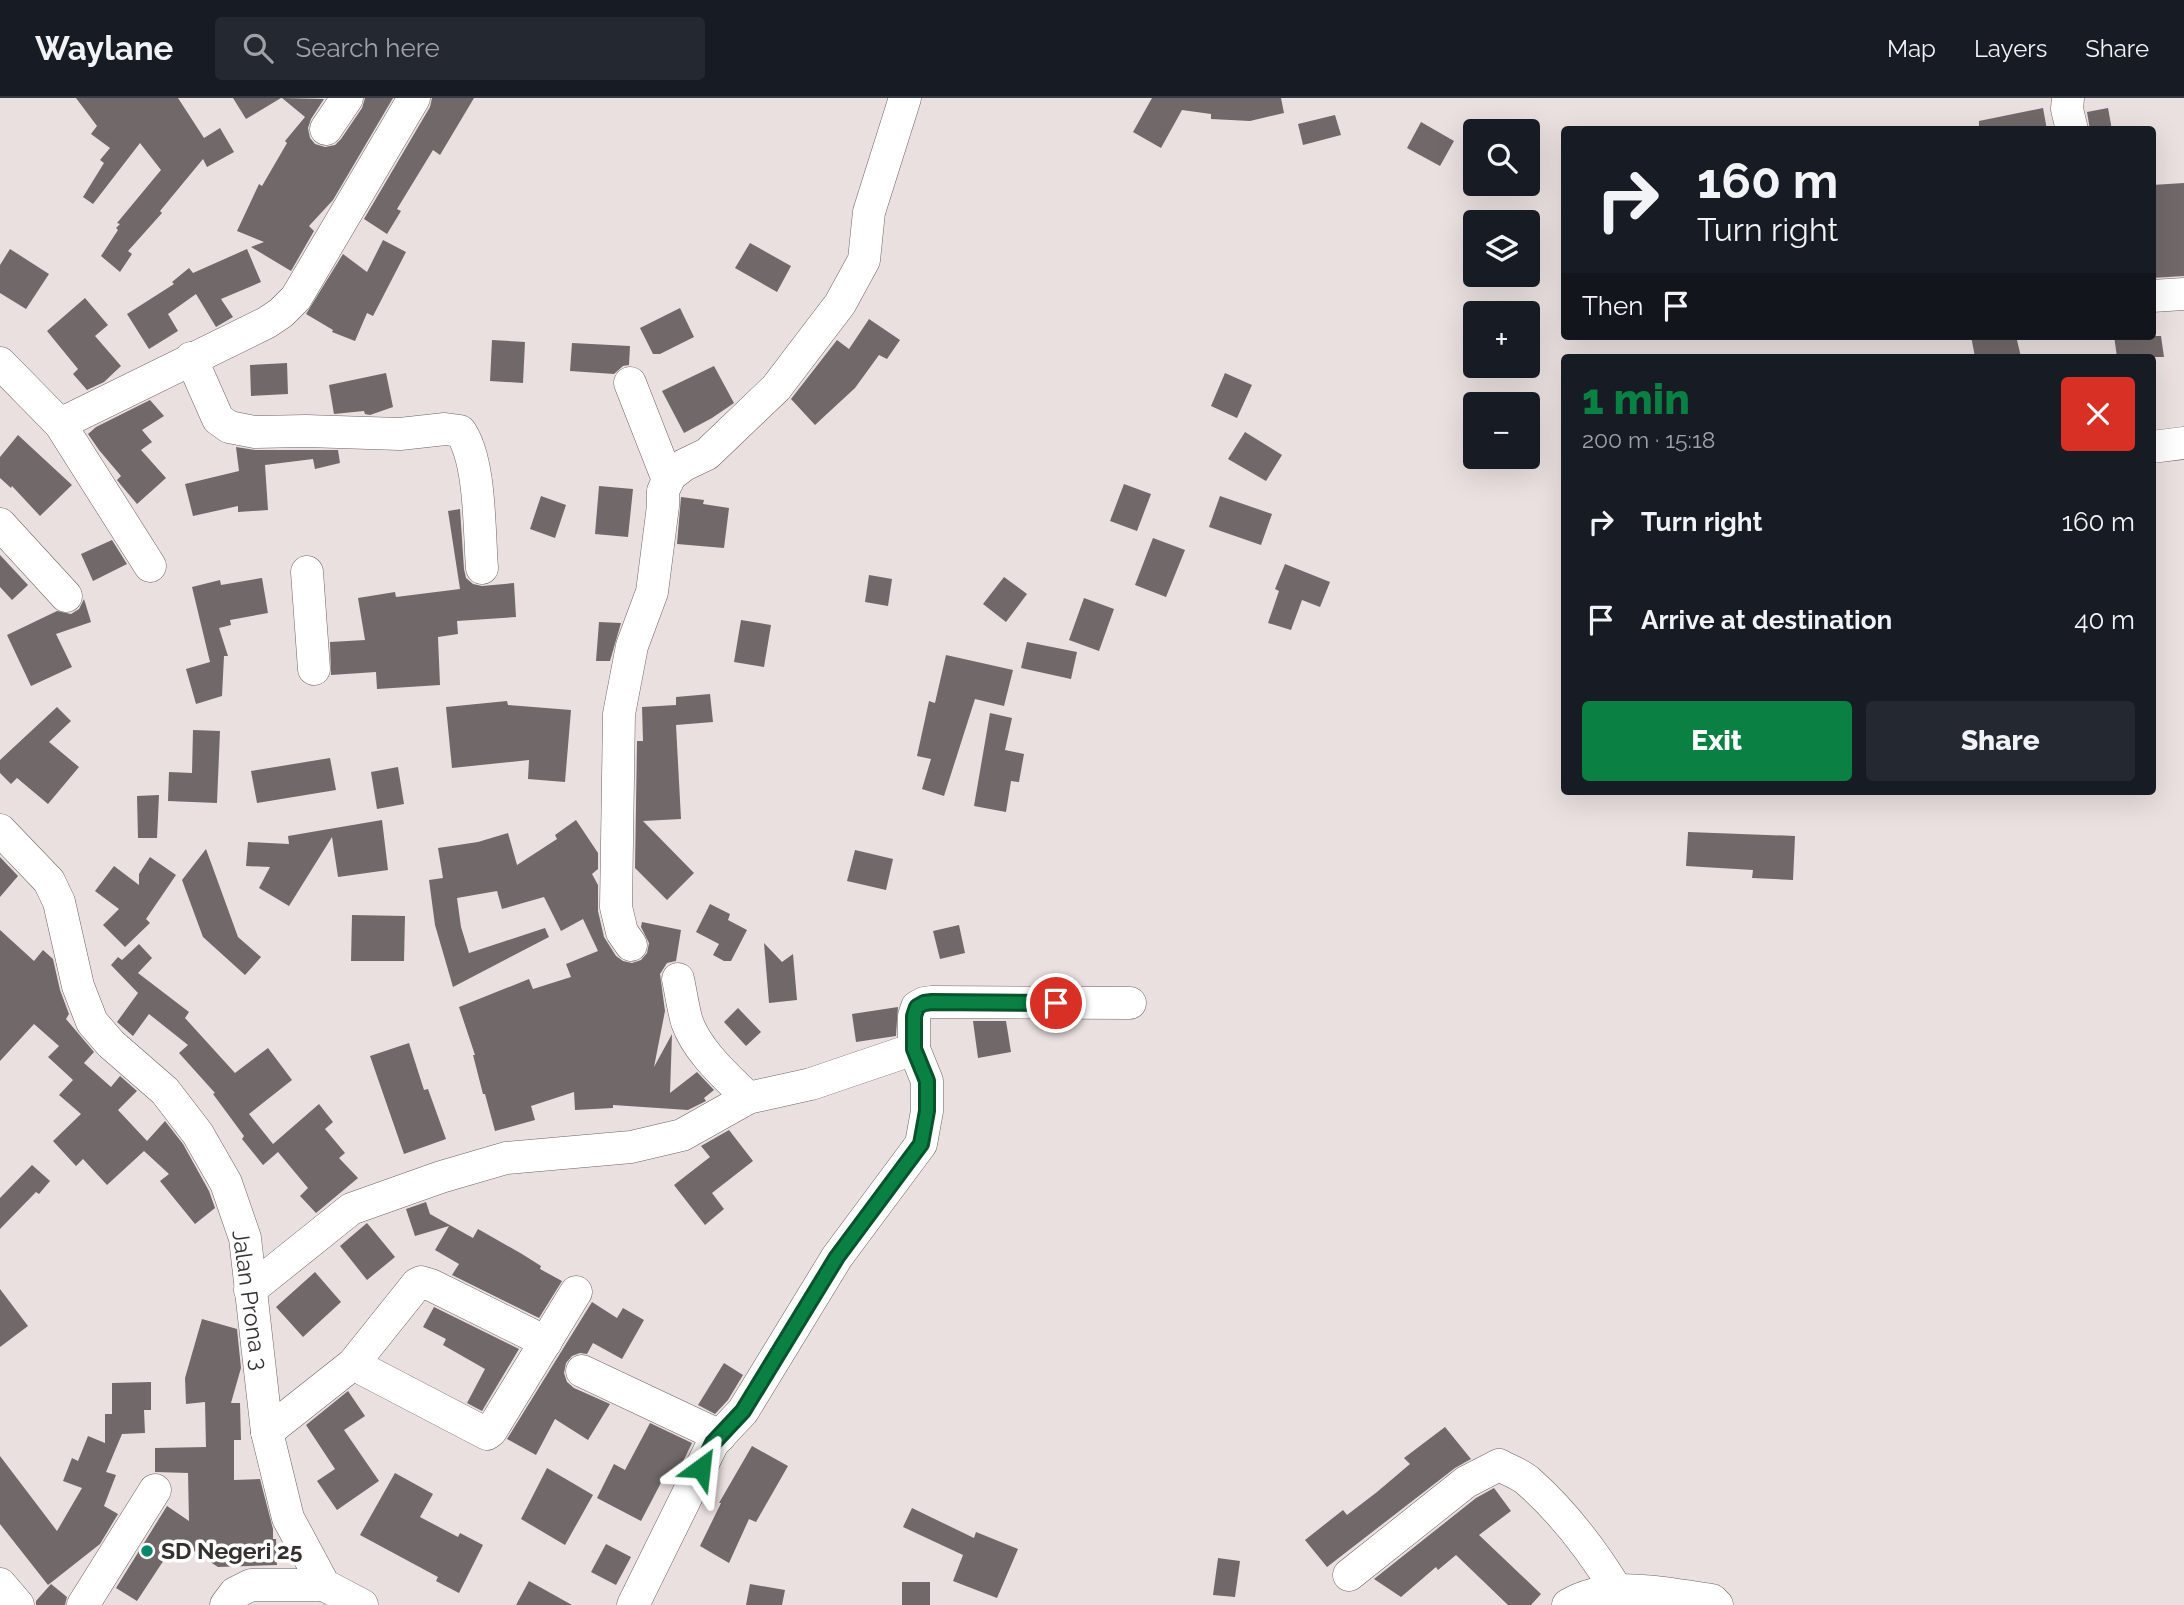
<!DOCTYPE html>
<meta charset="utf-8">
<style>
body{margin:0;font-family:Raleway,sans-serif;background:#242831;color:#f1f3f6;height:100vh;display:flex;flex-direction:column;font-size:26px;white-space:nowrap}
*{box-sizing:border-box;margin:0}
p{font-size:23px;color:#9ea1a6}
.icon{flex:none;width:38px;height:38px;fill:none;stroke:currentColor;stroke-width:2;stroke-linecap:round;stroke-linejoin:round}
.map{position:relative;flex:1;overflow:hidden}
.drawer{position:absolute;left:1561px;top:256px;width:595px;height:441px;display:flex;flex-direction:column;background:#171b24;border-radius:7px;box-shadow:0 7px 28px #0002}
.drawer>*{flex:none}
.hud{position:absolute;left:1561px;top:28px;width:595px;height:214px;border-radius:7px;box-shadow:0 7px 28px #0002;background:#171b24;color:#f1f3f6;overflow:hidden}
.fabs{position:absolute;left:1463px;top:21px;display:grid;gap:14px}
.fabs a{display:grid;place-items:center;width:77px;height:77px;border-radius:7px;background:#171b24;box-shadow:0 7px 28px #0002;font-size:35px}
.pin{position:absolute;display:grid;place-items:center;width:60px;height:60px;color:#fff;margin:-30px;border:4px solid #fff;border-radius:50%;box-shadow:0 2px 7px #0007}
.me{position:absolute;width:77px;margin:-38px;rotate:30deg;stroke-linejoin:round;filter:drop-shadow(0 0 5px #0008)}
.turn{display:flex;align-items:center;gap:24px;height:147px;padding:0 21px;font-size:32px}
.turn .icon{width:91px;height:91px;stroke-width:2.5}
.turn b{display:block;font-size:49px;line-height:60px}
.then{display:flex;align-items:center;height:66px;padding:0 21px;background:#0003;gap:14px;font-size:26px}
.round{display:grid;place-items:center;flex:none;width:74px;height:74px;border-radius:7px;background:#242831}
.summary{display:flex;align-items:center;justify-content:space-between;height:119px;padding:0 21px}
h1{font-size:42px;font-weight:800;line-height:52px;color:#0b8043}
.button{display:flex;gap:14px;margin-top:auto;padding:14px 21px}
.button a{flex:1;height:80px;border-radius:7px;background:#0b8043;color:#fff;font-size:28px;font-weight:800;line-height:80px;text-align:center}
.button a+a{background:#242831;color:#f1f3f6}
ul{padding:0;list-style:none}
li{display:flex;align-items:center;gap:21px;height:98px;padding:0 21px}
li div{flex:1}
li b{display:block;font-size:26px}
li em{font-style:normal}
header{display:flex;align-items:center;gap:42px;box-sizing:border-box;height:98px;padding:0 35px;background:#171b24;border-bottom:2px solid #363941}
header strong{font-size:33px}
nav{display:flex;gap:38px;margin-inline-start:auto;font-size:24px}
.search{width:490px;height:63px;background:#242831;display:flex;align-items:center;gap:18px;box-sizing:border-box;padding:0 24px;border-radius:7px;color:#9ea1a6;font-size:26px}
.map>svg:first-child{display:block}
</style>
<header>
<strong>Waylane</strong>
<div class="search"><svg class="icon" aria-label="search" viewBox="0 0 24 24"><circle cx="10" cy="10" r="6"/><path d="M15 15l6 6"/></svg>Search here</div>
<nav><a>Map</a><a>Layers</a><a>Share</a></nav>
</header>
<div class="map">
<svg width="2184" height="1507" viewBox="0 0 2184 1507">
<rect width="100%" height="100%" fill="#e9e0df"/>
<g fill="#716969">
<path d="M76,0H178L204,40L220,30L234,54L207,69L203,61L160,113L162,115L128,153L132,156L120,174L101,158L118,132L116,130L120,126L117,125L161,72L140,45L93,106L83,99L104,65L100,62L110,50L91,36L97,28Z"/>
<path d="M233,0H281L246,21Z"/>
<path d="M282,0L324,1L311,21L308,30L310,40L315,46L325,49L335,47L341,41L362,10L365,0H393L333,102L309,128L314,133L291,173L251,149L264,144L237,133L259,86L262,88L287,45L285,43L305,19Z"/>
<path d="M432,0H474L440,57L433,52L397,111L401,113L387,136L364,121L430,9Z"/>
<path d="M1152,0H1281L1284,15L1250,23L1211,21V16L1182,12L1161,50L1133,34Z"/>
<path d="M2043,10L2047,32H1979V23Z"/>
<path d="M2108,10L2112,32H2090L2087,14Z"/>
<path d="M1335,17L1341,37L1303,47L1298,26Z"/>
<path d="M1421,24L1454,43L1440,68L1407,50Z"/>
<path d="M2184,85V178L2152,180V87Z"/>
<path d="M383,142L406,154L373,218L367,215L355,243L332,234L333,232L306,216L343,156L367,174Z"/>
<path d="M750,145L791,168L777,194L735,170Z"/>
<path d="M10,151L49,176L26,211L0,195V167Z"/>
<path d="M247,151L261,184L221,201L233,219L216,229L196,196L168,216L178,233L149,251L127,216L174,186L172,184L189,170L193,175Z"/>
<path d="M85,200L108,227L95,238L121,268L104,284L87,292L73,276L78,271L47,233Z"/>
<path d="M680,210L694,239L660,256H653L640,230Z"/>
<path d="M869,221L900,242L887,261L879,257L855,290L815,327L791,301L837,242L849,251Z"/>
<path d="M1971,238H2016L2021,259H1975Z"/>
<path d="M2114,238H2161L2164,259H2117Z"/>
<path d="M492,242L525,244L523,285L490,283Z"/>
<path d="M572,245L630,248L629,267L623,268L614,276L570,273Z"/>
<path d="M287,265L288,296L251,298L250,267Z"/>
<path d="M714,268L734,305L712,320L684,335L662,293Z"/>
<path d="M386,275L393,309L370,317L365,316L364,313L334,316L329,287Z"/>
<path d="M1225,275L1252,287L1237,320L1211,308Z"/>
<path d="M150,302L164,318L142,332L152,344L141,352L166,380L137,406L121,387L117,382L121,378L99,352L88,336L96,329Z"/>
<path d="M1245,334L1282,357L1266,383L1228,361Z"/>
<path d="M18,337L72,387L40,418L12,388L11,390L0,380V359Z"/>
<path d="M236,349L255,352H338L340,365L315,371L313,361L265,367L268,412L238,414V408L193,418L185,386L239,373Z"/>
<path d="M1124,386L1151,396L1137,433L1110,423Z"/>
<path d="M599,388L633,391L628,439L595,436Z"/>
<path d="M541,398L566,407L555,440L530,431Z"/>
<path d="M1220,398L1272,416L1261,447L1209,429Z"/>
<path d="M681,399L704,402L703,406L729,410L724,450L677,446Z"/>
<path d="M460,411L464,471L466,480L473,486L482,488L514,485L516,519L457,523L458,536L438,539L440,587L377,591L376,574L331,577L330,544L365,542L358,500L395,494L396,499L460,491L448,413Z"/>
<path d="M1153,440L1185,452L1166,499L1135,487Z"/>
<path d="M112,442L127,466L93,483L81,456Z"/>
<path d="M0,457L28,487L12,502L0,489Z"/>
<path d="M1285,466L1330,484L1320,509L1302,502L1291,532L1268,525L1279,493L1275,491Z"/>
<path d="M869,477L892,481L888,508L865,504Z"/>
<path d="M1004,479L1027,496L1006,524L983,506Z"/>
<path d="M262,480L268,515L230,522L231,527L219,530L228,558H224L222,598L196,606L186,571L210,564L192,489L220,482L221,487Z"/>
<path d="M1084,500L1114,511L1099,553L1069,542Z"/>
<path d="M84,501L91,524L56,536L72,569L31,588L7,537L57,513L71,516L79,511Z"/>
<path d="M741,522L771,527L764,569L734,564Z"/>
<path d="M599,524L621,525L610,563H596Z"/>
<path d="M1027,544L1077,554L1071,581L1021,570Z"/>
<path d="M946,557L1013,572L1004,608L975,601L944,698L922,691L931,661L917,658L929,603L935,605Z"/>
<path d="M710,596L713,624L676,627L681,721L643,723L694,775L667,802L635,770L637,643H643L642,609L676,607V599Z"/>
<path d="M507,603L508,607L571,612L565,684L528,681L529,662L452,670L446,609Z"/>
<path d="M57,609L71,623L49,644L79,669L48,706L17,680L11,686L0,675V662Z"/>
<path d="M990,615L1012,620L1005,652L1024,656L1019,684L1011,683L1006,714L974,708Z"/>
<path d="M193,632L220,633L217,705L168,703L169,674L192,675Z"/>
<path d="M330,660L336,692L257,705L251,673Z"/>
<path d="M398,669L404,706L377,711L371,674Z"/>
<path d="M159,697L157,740H138L137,698Z"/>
<path d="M382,722L388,772L338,779L332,739L289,808L259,790L270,769L246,768L248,744L289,746L288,738Z"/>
<path d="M576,722L598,755V771L592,776L598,787V813L604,839L616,858L623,863L632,865L641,862L647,855L649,845L641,829L642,824L681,832L676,863L667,865L660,876L665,913L654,969L672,936L670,995L697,974L714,992L704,1000L706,1003L688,1012L613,1007V1010L575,1012L574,994L531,1008L535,1022L495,1033L485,996H483L473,957H475L459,909L529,881L533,891L571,879L566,866L598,853L583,821L561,833L544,799L502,811L497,793L457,800L461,829L469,855L545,830L549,839L453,889L435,827L429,782L443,780L438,750L478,744L508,735L517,767L557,741L555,737Z"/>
<path d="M1688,734L1795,738L1793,782L1752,780L1753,772L1686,768Z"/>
<path d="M206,751L238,839L261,859L245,877L203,839L182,782Z"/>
<path d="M855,752L893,761L886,792L847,783Z"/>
<path d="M0,759L18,778L0,799Z"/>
<path d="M150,759L176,777L146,821L150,825L125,849L103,827L119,811L95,793L114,768L139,787V776Z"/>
<path d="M710,806L730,816L728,822L747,832L731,863H724L713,857L719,846L696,834Z"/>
<path d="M352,817L405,818L404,863H351Z"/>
<path d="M959,827L965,855L940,861L933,833Z"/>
<path d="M0,832L34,863L43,852L53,861L60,892L69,916L66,921L94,954L84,965L111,989L120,978L137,993L118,1012L147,1043L165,1023L183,1046L209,1093L215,1110L195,1126L160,1083L169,1076L144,1053L107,1087L83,1061L76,1068L53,1043L81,1016L59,997L73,982L48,959L59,948L34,926L0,963Z"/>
<path d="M764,845L782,864L793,856L797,902L769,905Z"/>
<path d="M139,846L152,860L138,875L189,914L185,920L235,975L268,950L292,982L249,1016L273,1046L319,1006L333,1024L325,1031L345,1055L339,1060L358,1080L316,1115L300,1098L308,1090L278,1054L263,1067L242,1041L244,1038L213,996L215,995L179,955L188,947L149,916L133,938L117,924L138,895L111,867L118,859L122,862Z"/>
<path d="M898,909L896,938L856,944L852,916Z"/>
<path d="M738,910L761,934L746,948L724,924Z"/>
<path d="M973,923H1006L1011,954L978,960Z"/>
<path d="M409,945L424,992L428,991L446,1041L404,1056L370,958Z"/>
<path d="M729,1032L753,1063L712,1095L724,1111L705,1127L674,1087L710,1059L701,1048Z"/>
<path d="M32,1067L50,1083L39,1096L36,1094L0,1131V1100Z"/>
<path d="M426,1104L430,1116L473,1140L478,1131L522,1156L541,1168L540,1171L562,1183L539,1220L452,1177L459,1166L435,1152L449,1128L415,1138L406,1111Z"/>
<path d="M367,1125L395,1159L367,1182L340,1148Z"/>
<path d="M315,1174L341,1204L303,1239L276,1209Z"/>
<path d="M0,1191L28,1228L0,1249Z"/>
<path d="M592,1204L617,1220L623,1210L644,1222L622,1261L593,1245L587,1256L580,1255L572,1258L566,1265L564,1275L567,1284L574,1290L610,1306L588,1342L555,1321L536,1357L507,1341Z"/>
<path d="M434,1209L519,1251L482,1313L467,1305L485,1271L443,1247L446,1241L423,1229Z"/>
<path d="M202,1221L237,1231L241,1270L231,1305H240L241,1342H234V1382L260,1381L273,1431V1441H276L277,1467L218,1469L177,1442L137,1503L116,1490L167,1408L189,1423L188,1375L155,1374V1350L206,1349L205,1304L186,1306L185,1280Z"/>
<path d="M724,1265L743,1277L728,1302L715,1316L698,1307Z"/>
<path d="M151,1284V1312H144L145,1335L122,1336L106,1374L116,1377L104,1408L118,1416L100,1446L48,1487L0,1426V1358L57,1433L82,1390L63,1383L72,1360L78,1363L88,1338L105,1345V1316H112V1285Z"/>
<path d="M348,1293L365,1318L344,1332L379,1383L337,1412L317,1383L335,1371L306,1327Z"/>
<path d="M650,1325L692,1345L673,1384L664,1379L641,1423L597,1400L614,1366L625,1372Z"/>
<path d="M1445,1329L1471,1361L1455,1370L1327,1469L1305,1442L1343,1412L1347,1417L1377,1394L1410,1366L1404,1360Z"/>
<path d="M752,1348L788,1368L756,1424L749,1421L729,1465L700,1448L721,1405H719Z"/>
<path d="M547,1370L593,1397L565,1447L521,1421Z"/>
<path d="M395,1375L433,1396L420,1419L458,1439L460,1435L483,1447L459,1495L436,1483L438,1479L360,1437Z"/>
<path d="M1494,1390L1511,1413L1479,1437L1541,1496L1531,1507H1508L1456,1457L1438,1472L1436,1469L1401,1499L1374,1481L1476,1400Z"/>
<path d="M912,1410L974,1440L976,1434L1018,1451L997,1500L953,1483L963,1457L903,1429Z"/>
<path d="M606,1446L631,1459L616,1487L591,1474Z"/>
<path d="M1218,1460L1240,1463L1235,1499L1213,1497Z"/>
<path d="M529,1483L572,1507H516Z"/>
<rect x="902" y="1484" width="28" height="23"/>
<path d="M51,1486L67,1499L65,1507H36V1503Z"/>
<path d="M750,1486L785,1492L782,1507H746Z"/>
</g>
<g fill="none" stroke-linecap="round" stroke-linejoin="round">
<defs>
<g id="minor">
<path d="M2068,0L2067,11L2072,32"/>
<path d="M326,31L347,0"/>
<path d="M2152,198L2184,196"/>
<path d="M191,260L218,321L229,329L255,334L306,333L400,336L445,331L460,333C481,362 479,433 482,470"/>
<path d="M0,265L60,326L150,468"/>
<path d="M630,285L668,382"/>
<path d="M60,326L266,225L281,215L296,200L414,0"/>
<path d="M2152,349L2184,345"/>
<path d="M0,426L66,498"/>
<path d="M307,474L314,571"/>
<path d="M0,732L49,783L59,804L78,888L92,924L111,946L165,993L198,1036L226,1085L245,1140L267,1334L288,1420L324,1487L362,1507"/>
<path d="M631,847L622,834L616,809L619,616L632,548L652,494L663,408V393L670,378L684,367L707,356L776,290L840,206L864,162L869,114L905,0"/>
<path d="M678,881C681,895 683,910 687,924C698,954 726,978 748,1000"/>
<path d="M250,1192L351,1111L441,1079L506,1060L631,1049L682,1037L748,1000L811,986L914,951"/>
<path d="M353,1266L487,1336L491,1333L576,1194"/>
<path d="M582,1273L720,1338"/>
<path d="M267,1334L353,1266L417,1186L421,1184L431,1187L546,1244"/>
<path d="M1349,1477L1466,1384L1499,1367C1508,1372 1520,1376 1528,1383C1562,1413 1592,1452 1616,1491"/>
<path d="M0,1486L18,1507"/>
<path d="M83,1507L155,1392"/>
<path d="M226,1507L235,1495L251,1487H324"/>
<path d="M633,1507L713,1345L743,1313L837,1159L921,1046L927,1013V983L914,951V918L917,909L924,905L932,904L1130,905"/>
<path d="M1568,1507C1612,1481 1665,1496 1712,1502L1717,1507"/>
</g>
</defs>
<use href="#minor" stroke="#6d6564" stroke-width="33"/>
<use href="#minor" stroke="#fff" stroke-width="32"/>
</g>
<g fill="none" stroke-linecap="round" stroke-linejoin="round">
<defs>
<path id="route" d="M701,1370L713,1345L743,1313L837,1159L921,1046L927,1013V983L914,951V918L917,909L924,905L932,904L1056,905"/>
</defs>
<use href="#route" stroke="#07532c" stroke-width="18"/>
<use href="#route" stroke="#0b8043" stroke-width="12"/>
</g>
<circle fill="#07876a" stroke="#fff" stroke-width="2.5" cx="147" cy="1453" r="7"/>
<g text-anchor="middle" stroke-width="7" stroke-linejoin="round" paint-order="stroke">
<g font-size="23" fill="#353131" stroke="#fff">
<text transform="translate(250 1202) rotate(82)" y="8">Jalan Prona 3</text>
</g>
<g font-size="23" font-weight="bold" fill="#353131" stroke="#fff" text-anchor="start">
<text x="161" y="1461">SD Negeri 25</text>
</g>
</g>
</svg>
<div class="fabs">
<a><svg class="icon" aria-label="search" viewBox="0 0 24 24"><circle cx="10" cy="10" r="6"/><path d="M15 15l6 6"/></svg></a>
<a><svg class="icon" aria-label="layers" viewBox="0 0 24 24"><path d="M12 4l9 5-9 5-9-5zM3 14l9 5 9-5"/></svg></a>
<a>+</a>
<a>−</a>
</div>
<div class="pin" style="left:1056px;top:905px;background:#d93025"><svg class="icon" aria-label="arrive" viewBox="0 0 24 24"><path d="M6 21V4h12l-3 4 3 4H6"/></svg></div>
<svg class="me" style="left:701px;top:1370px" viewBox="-20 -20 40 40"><path d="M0-17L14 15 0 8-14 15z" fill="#0b8043" stroke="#fff" stroke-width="4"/></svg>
<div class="hud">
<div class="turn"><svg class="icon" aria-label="right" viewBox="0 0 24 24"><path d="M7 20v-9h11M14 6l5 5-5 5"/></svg><div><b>160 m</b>Turn right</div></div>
<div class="then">Then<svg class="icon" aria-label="arrive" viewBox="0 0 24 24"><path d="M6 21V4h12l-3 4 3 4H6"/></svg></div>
</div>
<section class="drawer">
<div class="summary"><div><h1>1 min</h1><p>200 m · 15:18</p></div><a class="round" style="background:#d93025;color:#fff"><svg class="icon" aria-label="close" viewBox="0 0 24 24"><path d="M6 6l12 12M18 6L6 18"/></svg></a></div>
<ul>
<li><svg class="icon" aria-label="right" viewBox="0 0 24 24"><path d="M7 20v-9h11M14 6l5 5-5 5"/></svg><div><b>Turn right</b></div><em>160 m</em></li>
<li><svg class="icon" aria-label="arrive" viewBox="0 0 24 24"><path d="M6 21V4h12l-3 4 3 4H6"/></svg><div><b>Arrive at destination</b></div><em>40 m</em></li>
</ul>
<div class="button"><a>Exit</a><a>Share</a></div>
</section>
</div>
